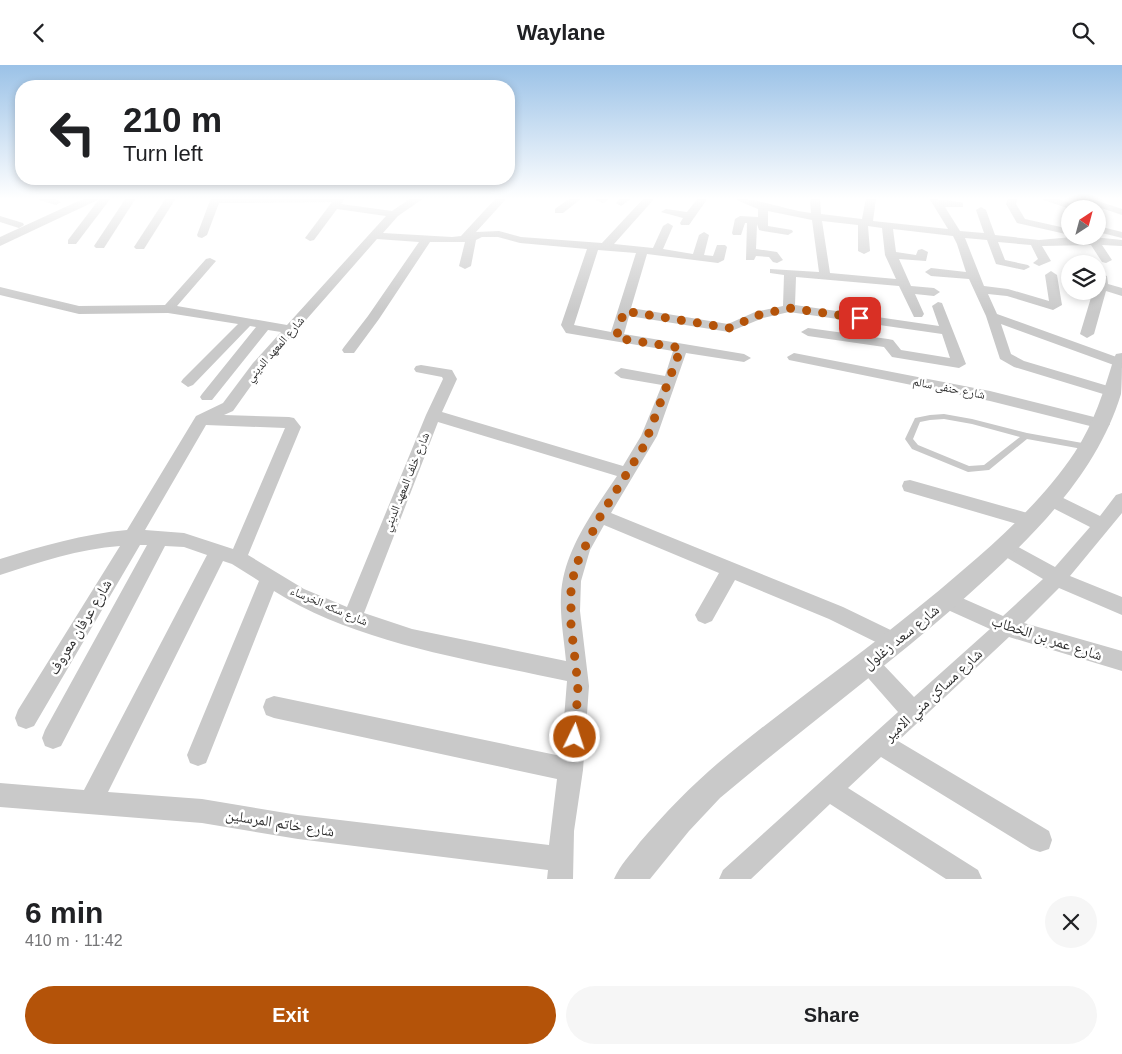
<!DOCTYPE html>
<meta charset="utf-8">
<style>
body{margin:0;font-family:Helvetica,"Noto Naskh Arabic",sans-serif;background:#f6f6f6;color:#202124;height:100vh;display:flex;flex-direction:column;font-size:19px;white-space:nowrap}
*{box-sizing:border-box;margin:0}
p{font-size:16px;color:#757577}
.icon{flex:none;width:28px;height:28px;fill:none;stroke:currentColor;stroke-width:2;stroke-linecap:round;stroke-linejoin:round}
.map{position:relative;height:814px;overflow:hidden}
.drawer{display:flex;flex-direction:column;background:#fff;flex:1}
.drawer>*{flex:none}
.guide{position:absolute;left:15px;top:15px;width:500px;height:105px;border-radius:20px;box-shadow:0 2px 8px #0003;background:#fff;color:#202124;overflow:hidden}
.needle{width:32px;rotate:36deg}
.fabs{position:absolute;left:1061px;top:135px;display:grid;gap:10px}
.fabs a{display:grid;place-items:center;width:45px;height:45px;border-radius:50%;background:#fff;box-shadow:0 2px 8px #0003;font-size:25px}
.pin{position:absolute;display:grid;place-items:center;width:42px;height:42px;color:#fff;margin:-21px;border-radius:10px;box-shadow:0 2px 8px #0006}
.me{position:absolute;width:55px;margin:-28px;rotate:4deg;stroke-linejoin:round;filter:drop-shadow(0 0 4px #0008)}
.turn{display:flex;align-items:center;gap:18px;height:105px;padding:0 25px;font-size:22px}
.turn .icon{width:65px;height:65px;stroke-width:2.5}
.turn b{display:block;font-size:35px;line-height:42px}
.round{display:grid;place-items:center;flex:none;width:52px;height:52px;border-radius:26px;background:#f6f6f6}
.overview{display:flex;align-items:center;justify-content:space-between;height:85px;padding:0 25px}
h1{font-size:30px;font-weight:700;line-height:38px}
.button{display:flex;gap:10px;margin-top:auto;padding:10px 25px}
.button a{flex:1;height:58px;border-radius:30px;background:#b45309;color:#fff;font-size:20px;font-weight:700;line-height:58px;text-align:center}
.button a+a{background:#f6f6f6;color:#202124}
header{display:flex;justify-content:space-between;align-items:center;height:65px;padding:0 25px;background:#fff;font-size:22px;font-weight:700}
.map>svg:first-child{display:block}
</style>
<header><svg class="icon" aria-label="back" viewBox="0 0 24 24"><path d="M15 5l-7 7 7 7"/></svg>Waylane<svg class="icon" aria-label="search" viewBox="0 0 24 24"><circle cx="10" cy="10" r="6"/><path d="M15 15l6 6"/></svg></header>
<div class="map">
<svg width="1122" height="814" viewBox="0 0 1122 814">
<rect width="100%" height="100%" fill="#fff"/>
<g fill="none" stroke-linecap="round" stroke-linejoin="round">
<path fill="#c9c9c9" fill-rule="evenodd" d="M944,349L972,354L1027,368L1088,379L1092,382L1088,385L1027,374L989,405L968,407L912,384L905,374L915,353L930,350ZM944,354L972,359L1020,372L984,400L969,401L918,380L913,374L920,357L930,355Z"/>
<g fill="#c9c9c9" fill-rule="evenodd">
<path d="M33,133H54L61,137L56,140Z"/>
<path d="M100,133H111L76,179H68V175Z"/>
<path d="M126,133H136L104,183H96L94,181Z"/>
<path d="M166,133H176L144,184H136L134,182Z"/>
<path d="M211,133H345L341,139L392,146L411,133H424L398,151L383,168L452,172L461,171L496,133H507L476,167L499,166L521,172L602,178L644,133H655L614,179L653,183L663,161L668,158L673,161L663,184L693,189L699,170L704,167L709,170L704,190L713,191L717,180H725L727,182L724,195L718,198L647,189L631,243L728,259L755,247L783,241L784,210L770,208V204L819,207L812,155L768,146V161L792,165L793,167L788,170L763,166L759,165L757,159L756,184L777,187L783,195L777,198L773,197L769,192L756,191L754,195H746L747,158H745L741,170H733L732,168L735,154L740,151L758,152V144L732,133C758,133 784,145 811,148L810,133H820L821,149L862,154L866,133H876L873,156L948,164L929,133L959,137L963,138V142H945L960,166L984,168L976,145L981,142L986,145L995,170L1039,175L1084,171L1122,175V181L1102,180L1112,195L1106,198L1102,197L1091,180L1042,181L1051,196L1039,201L1033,198L1038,194L1031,180L998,177L1005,195L1028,200L1030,202L1024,205L996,199L987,175L965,173L984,221L1008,224L1049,236L1045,210L1051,206L1057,210L1062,240L1053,245L1007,231L988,229L997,249L1122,294V303L1001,259L1011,289L1024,296L1118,324L1120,327L1113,332L1014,302L1000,294L986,251L969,214L931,211L925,207L931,203L966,207L957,179L953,171L893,164L896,187L916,190L918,185L922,184L928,187L926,196L899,194L911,221L934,223L940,227L934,231L915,229L924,249L922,252H914L899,221L796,212L795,240L939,261L932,241L938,237L942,238L966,299L959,303L892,292L884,282L808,271L801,267L808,263L888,274L893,275L901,285L950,293L942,269L789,247L763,253L729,267L629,251L624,269L744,289L751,293L744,297L686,288L657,371L611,448L843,542L903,571L906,578L903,585L896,587L829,554L735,515L712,556L705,559L698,556L695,550L719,508L604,460L590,485L581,516L580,546L589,621L583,705L574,766L573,814H547L548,805L298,774L202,758L0,742V718L84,725L207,490L184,482L165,481L61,681L53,684L45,681L42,673L45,665L147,480H140L34,661L26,664L18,661L15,653L18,645L120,481C79,484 39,497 0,510V494C42,481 83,469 127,465L196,351L223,338L253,298L281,267L268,265L212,335H202L200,332L202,329L256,262L250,261L193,320L188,322L181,317L183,314L238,259L168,248L79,249L0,230V222L79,241L165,240L206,194L210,193L216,196L177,241L287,260L386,151L337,144L314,175L310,176L305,173L332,137L219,138L207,170L202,173L198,172L197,170ZM822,156L858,160V186L864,189L870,186L868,161L882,163L885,190L896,214L830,208ZM482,172H498L520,178L587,184L561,260L566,268L673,286L665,311L621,303L614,308L621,313L662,320L641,371L623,401L442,347L457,314L452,305L421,300L416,301L414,304L416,307L442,312L443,314L426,350L347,542L304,524L248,490L301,362L294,353L289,352L224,350L233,346L263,304L377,174L419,177L368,251L344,282L342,285L344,288H354L379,254L430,177H465L459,201L465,204L471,201L476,175ZM598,185L636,188L611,267L574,260ZM438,357L617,411C593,447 563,486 561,531C560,553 564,574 566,596L412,564L364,548ZM206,360L285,363L233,484L184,468L145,465ZM223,496L232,499L259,516L187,690L190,698L198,701L206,698L274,526C358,579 472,595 567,616L561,691L274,631L266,634L263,642L266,650L274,653L557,714L549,780L298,750L202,734L108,727Z"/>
<path d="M570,133H582L563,148H555V144Z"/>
<path d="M592,133H607L608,135L603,138Z"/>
<path d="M620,133H632L621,141L616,138Z"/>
<path d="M698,133H708L689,160H681L680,158L683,153L661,147L666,144L687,147Z"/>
<path d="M1008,133H1018L1016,139L1025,154L1070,164V170L1017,158L1006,139Z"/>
<path d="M1038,133H1056L1086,144H1070Z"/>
<path d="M1072,133H1089L1122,144V150Z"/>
<path d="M0,151L23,158L24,160L19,163L0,157Z"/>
<path d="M1098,161L1122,167V173L1098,167Z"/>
<path d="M1098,208L1107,211L1108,219L1122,223V231L1106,226L1094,269L1087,273L1080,269L1093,226H1098Z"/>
<path d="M794,288L990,326L1102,354L1107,355L1110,359L1107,363L1102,364L990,336L789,295L787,292Z"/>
<path d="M910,415L1031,449L1037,451L1040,456L1037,461L1031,463L904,426L902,421L904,416Z"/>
<path d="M1051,427L1100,451L1116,430L1122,428V448L1070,511L1122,532V550L1059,523L1024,558L1122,586V606L1009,572L898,676L1049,766L1052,775L1049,784L1040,787L1031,784L881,692L848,723L978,805L982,814H946L830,739L751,814H719L723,805L898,647L862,606L859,599L862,592L869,589L876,592L914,632L990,564L939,541L936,535L939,529L946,526L1003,551L1043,514L999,488L996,483L999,478L1005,475L1011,478L1055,502L1090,462L1045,439L1043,434L1045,429Z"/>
</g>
<g fill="#c9c9c9" fill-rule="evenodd">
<path d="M85,133H102L0,181V172Z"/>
<path d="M1122,288C1122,300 1122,317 1121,329C1095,415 1023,481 958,539C881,606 798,667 720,733L689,766L650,814H614C620,800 631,789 640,777C671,741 703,709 740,680C814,621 892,567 963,505C1004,470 1045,432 1075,387C1094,358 1104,326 1114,293L1116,289Z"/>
</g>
</g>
<linearGradient id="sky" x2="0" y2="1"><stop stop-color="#9bc2e7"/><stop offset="0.54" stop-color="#fff"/><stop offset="1" stop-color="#fff" stop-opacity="0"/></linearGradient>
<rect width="1122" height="247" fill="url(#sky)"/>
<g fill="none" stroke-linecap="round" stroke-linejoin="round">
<path stroke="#b45309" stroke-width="9" stroke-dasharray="0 16.2" d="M575,672L578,620L571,560V526L575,502L601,450L644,381L681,283L616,273L624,246L729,263L759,250L789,243L860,253"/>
</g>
<g text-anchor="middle" stroke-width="5" stroke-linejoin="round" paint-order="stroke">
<g font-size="12" fill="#2c2c2c" stroke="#fff">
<text transform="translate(275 284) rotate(-49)" y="4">شارع المعهد الديني</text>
<text transform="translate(949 323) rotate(11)" y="4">شارع حنفى سالم</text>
<text transform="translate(406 417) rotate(-68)" y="4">شارع خلف المعهد الديني</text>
<text transform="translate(329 541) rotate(23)" y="4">شارع سكه الخرساء</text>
</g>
<g font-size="15" fill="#2c2c2c" stroke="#fff">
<text transform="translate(80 562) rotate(-59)" y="5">شارع عرفان معروف</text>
<text transform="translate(901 572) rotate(-39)" y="5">شارع سعد زغلول</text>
<text transform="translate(1047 573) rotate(18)" y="5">شارع عمر بن الخطاب</text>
<text transform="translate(933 630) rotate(-43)" y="5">شارع مساكن مني الامير</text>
<text transform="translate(280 758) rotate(9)" y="5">شارع خاتم المرسلين</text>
</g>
</g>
</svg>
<div class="fabs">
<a><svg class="needle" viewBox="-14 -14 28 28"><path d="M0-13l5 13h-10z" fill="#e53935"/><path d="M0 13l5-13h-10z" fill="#757577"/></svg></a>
<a><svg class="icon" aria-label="layers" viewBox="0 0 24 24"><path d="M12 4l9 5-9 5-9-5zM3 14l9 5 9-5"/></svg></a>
</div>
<div class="pin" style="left:860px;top:253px;background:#d93025"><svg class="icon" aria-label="arrive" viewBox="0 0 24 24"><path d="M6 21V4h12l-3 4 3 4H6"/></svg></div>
<svg class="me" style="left:575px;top:672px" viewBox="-20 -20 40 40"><circle r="17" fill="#b45309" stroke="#fff" stroke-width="3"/><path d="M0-11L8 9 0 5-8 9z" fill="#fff"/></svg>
<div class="guide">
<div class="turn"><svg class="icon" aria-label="left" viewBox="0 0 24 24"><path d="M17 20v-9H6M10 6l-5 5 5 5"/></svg><div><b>210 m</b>Turn left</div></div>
</div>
</div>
<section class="drawer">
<div class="overview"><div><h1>6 min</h1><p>410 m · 11:42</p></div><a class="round"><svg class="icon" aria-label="close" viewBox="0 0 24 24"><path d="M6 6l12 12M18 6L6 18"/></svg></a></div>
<div class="button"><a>Exit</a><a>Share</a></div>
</section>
